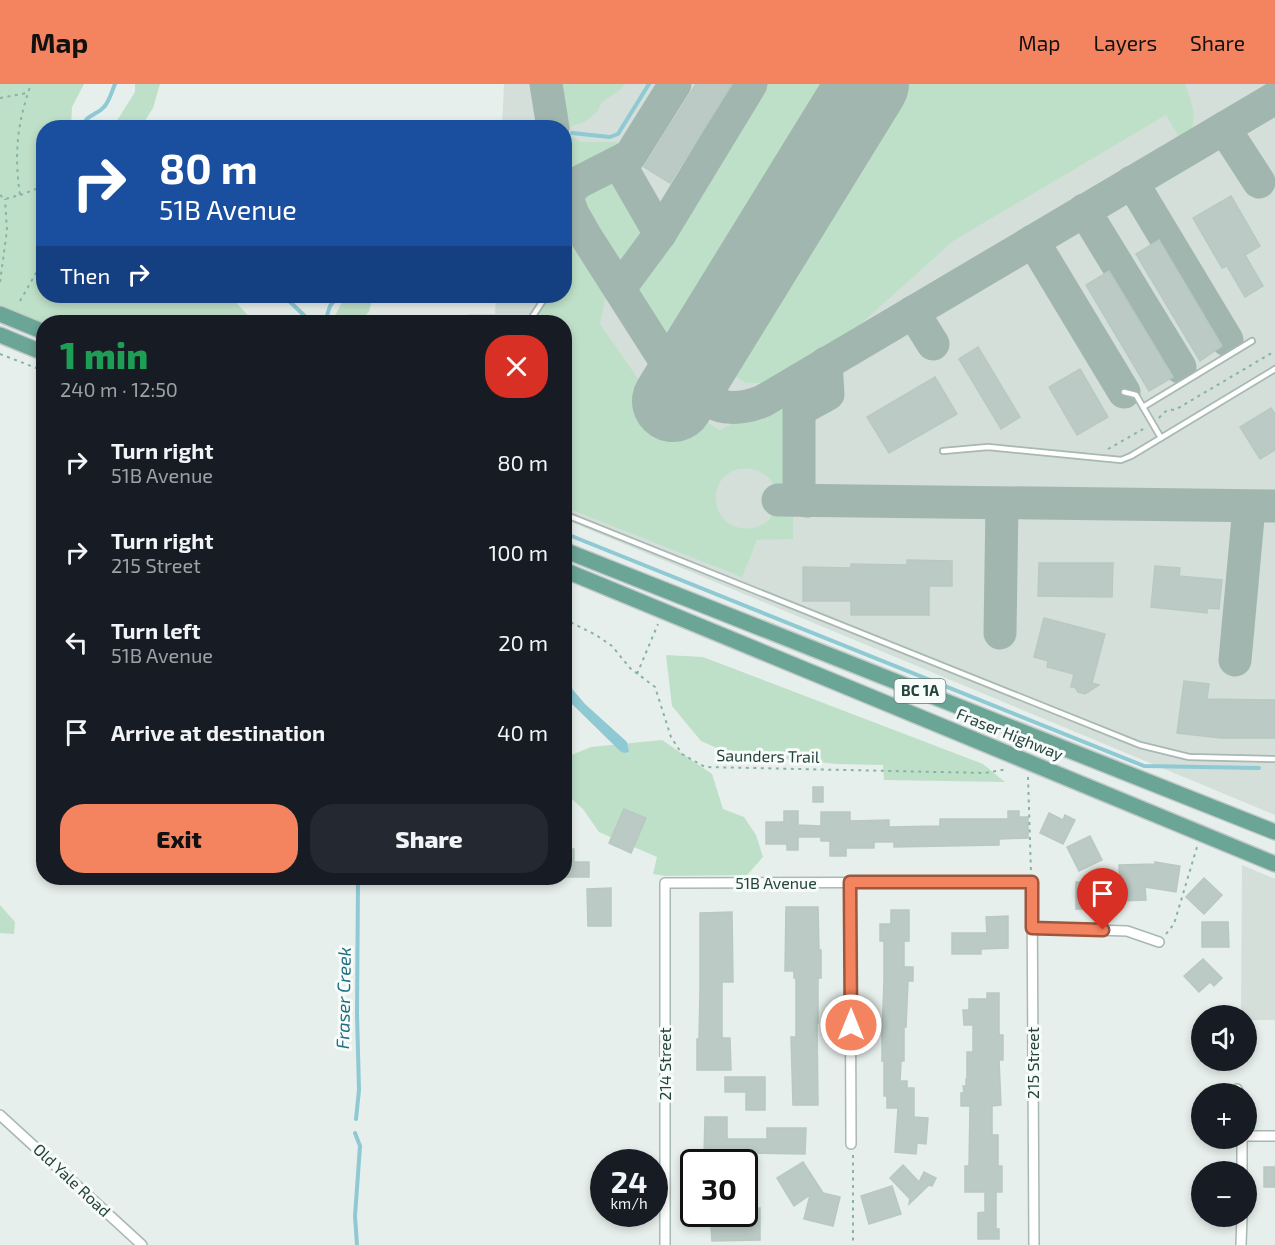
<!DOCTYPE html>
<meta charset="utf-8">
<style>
body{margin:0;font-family:"Exo 2",sans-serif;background:#242831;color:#f1f3f6;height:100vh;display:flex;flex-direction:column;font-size:22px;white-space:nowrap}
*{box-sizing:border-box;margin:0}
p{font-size:20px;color:#9ea1a6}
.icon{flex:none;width:33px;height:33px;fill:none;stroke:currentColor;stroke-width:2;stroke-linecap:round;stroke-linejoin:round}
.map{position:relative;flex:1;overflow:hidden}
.panel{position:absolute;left:36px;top:231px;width:536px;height:570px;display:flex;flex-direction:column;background:#171b24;border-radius:24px;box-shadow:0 3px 9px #0003}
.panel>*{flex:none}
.banner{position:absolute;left:36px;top:36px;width:536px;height:183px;border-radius:24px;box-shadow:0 3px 9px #0003;background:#1a4fa0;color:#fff;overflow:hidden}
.controls{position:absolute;left:1191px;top:921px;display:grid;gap:12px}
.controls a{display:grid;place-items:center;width:66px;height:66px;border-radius:50%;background:#171b24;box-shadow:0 3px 9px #0003;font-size:30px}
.speed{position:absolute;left:590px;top:1065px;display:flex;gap:12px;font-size:30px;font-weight:700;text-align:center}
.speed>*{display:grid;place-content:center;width:78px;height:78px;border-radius:50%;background:#171b24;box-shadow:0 3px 9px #0003;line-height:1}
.speed small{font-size:15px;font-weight:400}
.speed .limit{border:3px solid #111;border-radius:9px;background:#fff;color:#111}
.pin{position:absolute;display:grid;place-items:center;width:51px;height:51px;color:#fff;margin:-62px -26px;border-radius:50% 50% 50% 0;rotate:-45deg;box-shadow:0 0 6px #0007}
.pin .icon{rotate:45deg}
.me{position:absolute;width:66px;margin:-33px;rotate:0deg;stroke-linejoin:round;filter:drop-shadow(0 0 4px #0008)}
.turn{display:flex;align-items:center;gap:21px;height:126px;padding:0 24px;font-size:27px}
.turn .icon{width:78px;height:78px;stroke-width:2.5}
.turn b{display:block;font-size:42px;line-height:51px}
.then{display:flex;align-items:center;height:57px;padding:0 24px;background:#0003;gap:12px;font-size:22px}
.round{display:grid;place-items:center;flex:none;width:63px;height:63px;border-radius:24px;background:#242831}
.summary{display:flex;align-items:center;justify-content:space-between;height:102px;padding:0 24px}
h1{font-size:36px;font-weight:800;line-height:45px;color:#1e9e55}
.primary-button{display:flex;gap:12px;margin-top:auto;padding:12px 24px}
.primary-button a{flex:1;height:69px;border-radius:24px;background:#f4845f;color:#111;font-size:24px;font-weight:800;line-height:69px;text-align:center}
.primary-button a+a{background:#242831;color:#f1f3f6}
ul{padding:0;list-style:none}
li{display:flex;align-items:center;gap:18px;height:90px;padding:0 24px}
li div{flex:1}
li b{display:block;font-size:22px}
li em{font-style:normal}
header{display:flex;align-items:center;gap:36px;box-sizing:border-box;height:84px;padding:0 30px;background:#f4845f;color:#111}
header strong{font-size:28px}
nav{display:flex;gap:33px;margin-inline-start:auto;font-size:21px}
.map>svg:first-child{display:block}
</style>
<header>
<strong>Map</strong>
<nav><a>Map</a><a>Layers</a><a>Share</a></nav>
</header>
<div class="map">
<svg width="1275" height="1161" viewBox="0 0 1275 1161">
<rect width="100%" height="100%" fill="#e6efeb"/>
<g fill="#d4dfda">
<path d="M504,0H1275V731L564,435V238H468V230H495L496,212H564V44L502,43Z"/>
<path d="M1242,781L1275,795V936H1247L1246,932L1241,931Z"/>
</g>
<g fill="#bfe0c8">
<path d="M0,0H84L72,23L71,43L44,44V212H230L254,238H44L43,248L0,230Z"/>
<path d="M135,0H160L153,24L141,43H113L135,8Z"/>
<path d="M553,0H624L620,6L602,18L597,28L584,38L570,43L569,50L581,58H619L611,75L590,84L570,89L564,68V44L560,43Z"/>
<path d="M757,0H843L691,247L668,253C655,245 628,215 633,199Z"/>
<path d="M891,0H1185C1191,17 1198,31 1190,48L1180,55L1166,31L953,157L844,255L771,299H746L730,289L726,270Z"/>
<path d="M602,94L617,98L647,148L624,189L617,190L576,118L585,102Z"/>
<path d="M569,141L608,200L600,240L641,299L720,346L784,312L792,319L790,407L777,408C765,372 713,379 716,417C719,452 769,454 777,421H793V455L757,456L742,493L564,423V238H532L549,212H564V180L567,172Z"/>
<path d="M345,212H373L369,228L358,238H336L333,236Z"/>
<path d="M666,571L703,573L983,680L1005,698L884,696L883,681L837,680L730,670L701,657L672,622Z"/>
<path d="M662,656L712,690L723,725L744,733L756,751L763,773L747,791L666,792L653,790L657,773L599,748L583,725L564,708V674L591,663Z"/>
<path d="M0,821L15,838L14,850L0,849Z"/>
</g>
<path fill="#8ec9d4" d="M564,589L573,606L585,620L627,658L629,668L624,669L620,667L573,621L564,618Z"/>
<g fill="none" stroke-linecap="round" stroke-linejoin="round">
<g stroke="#8ec9d4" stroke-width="4">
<path d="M83,44C85,30 96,32 104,23C109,18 112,7 115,0"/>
<path d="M572,49L610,53L618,50L649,0"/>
<path d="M284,212L311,238"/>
<path d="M325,238L330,222L338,212"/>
<path d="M564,449L1144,682L1259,684"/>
<path d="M356,1035L359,1006L357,930L358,794"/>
<path d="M355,1049L360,1062L355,1132L357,1161"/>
</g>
<g stroke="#a2b6b0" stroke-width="33">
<path d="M546,0L553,44"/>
<path d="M1224,44L1259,98"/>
<path d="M619,79L660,150"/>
<path d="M1132,98L1227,256"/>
<path d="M564,106L573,130L585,151L662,272L670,279L685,282L701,271"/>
<path d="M565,111L579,98L630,72L675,0"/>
<path d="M1084,126L1180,283"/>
<path d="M1033,157L1124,308"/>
<path d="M620,204L660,150L751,0"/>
<path d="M913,228L933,260"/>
<path d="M701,271C699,277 697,284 696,290C696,297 698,302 702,308C716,329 743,325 763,317L1275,14"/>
<path d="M778,416L1275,422"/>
<path d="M807,417L799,413V326L828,310L826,279"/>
<path d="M1000,549L1002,420"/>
<path d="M1235,576L1249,423"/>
</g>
<path stroke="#a2b6b0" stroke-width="82" d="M673,317L868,0"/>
</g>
<g fill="#bbcac4" stroke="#b8c9c2" stroke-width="1.5">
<path d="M696,0H732L670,99L644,83Z"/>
<path d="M1231,112L1260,162L1245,171L1263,202L1245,213L1227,182L1222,184L1193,134Z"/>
<path d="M1159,156L1222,262L1200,277L1136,170Z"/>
<path d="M1109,187L1173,293L1149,307L1086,201Z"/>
<path d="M978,263L1020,333L1001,345L959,275Z"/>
<path d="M1080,285L1108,333L1077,351L1049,303Z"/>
<path d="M935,293L957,330L889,369L867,333Z"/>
<path d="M1271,324L1275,330V366L1260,375L1240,343Z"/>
<path d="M907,476L952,477V502H929V531H851V517H803V483L851,484V480L907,481Z"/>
<path d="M1039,479H1113L1112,513L1038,512Z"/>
<path d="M1155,482L1180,484L1179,492L1222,496L1219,525L1207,524V529L1151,523Z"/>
<path d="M1044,534L1105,550L1092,599L1099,601L1085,610L1078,608L1075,603H1071L1074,590L1047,583L1048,577L1034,573Z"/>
<path d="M1184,597L1209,600L1207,615L1275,616V654H1221L1177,649Z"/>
<rect x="813" y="703" width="10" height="15"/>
<path d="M624,725L646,734L631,769L609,759Z"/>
<path d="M784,727H798V741L821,742V728H850V737L889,736V743L940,742V735H1008V727H1019V733H1028V754L999,755V761L894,763V758H874V764H846V772H830V757H821V753H798V766H787V760H766V738H784Z"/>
<path d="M1049,729L1063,736L1065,731L1075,736L1063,760L1040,749Z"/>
<path d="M1090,752L1102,776L1079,787L1067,763Z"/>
<path d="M564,765H574V778H589V793H564Z"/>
<path d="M1155,778L1180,782L1176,808L1145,803L1146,816L1120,817L1119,781L1155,780Z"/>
<path d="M1204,794L1222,811L1204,830L1186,813Z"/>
<path d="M1076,798L1102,799V825H1076Z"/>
<path d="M611,804V842H588L587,805Z"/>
<path d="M786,823H818L819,866H821V894H818V939H817L818,1021H793L791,953H796V894H794V887H785Z"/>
<path d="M891,826H909V857H904V883H913V897H908L906,943H904V977H901L900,997H907V1004H914V1033L928,1034L926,1060L917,1059L916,1070L895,1068L898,1024H887V1012H884V977H882V951L884,897V857H880V840H891Z"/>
<path d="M732,828L733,898H722V954H730L731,986H697V955H699L700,907V829Z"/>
<path d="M1008,832V864L981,865V870H952V849H987L986,833Z"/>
<path d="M1202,838H1228L1229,863H1202Z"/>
<path d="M1203,875L1222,894L1214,902L1210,898L1199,908L1184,892Z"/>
<path d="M987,909H999V951H1003V976H999L1001,1021L992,1022V1051H998V1082H1002V1108H996V1145H999V1155H978V1129L985,1128V1108H965V1082H969L970,1022H961V1009H964L963,1002H966V995H967V968H973V941H964L963,926H969V915H987Z"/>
<path d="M725,993H765V1026H746V1008H725Z"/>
<path d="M705,1033H727V1055H767V1044H806L805,1070L751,1069V1073L704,1072Z"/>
<path d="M803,1078L823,1109L840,1113L833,1142L804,1135L810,1111L794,1122L777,1094Z"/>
<path d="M903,1081L919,1098L924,1088L936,1094L932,1102L929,1101L909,1120L910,1115L890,1094Z"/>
<rect x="1264" y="1083" width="11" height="20"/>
<path d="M892,1102L901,1130L869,1140L861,1112Z"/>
<path d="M760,1124V1156L712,1157L711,1142L739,1141L738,1130H744V1125Z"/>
</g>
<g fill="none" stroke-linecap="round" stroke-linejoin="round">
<defs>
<g id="lane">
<path d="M564,169L565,111"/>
<path d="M529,238L546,212"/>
<path d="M1124,308L1136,311L1161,354"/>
<path d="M1143,323L1252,257"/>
<path d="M943,367L988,363L1121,376L1131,372L1275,285"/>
<path d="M564,430L1140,661L1189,673L1275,675"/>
</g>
<g id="street">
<path d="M850,798L851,1060"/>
<path d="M1032,844L1127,847L1159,858"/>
<path d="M1237,1005L1238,1010"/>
<path d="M0,1031L142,1161"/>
<path d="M1246,1052H1275"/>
<path d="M1242,1088V1054"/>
<path d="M665,1161V799L1032,798L1034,1161"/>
<path d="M1241,1161L1242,1132"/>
</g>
<g id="primary">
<path d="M0,230L44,248"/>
<path d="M0,251L44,269"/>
<path d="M564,466L1275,748"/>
<path d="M564,486L1275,780"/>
</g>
</defs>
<use href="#lane" stroke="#a8b8b2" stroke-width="8"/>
<use href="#street" stroke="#a8b8b2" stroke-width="12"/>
<use href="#primary" stroke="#c2cac8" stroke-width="18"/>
<g stroke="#86b3a5" stroke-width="2" stroke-dasharray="3 4.5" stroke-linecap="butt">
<path d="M0,14L27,9"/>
<path d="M0,111L5,115L20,111C14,69 17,40 31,0"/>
<path d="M20,111L44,102"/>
<path d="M0,198L7,146L5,115"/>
<path d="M20,217L44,175"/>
<path d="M0,270L44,287"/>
<path d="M1159,334C1164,328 1167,325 1175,326L1275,267"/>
<path d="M1108,365L1145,344"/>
<path d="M564,535L596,551L612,562L630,584L655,603L671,653L682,670L705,683L985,689L1007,685"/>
<path d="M637,590L658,540"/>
<path d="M1028,693L1031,789"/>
<path d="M1166,850L1174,840L1197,763"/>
<path d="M853,1071V1161"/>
</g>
<use href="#lane" stroke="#fff" stroke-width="4.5"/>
<use href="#street" stroke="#fff" stroke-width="9"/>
<use href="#primary" stroke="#6aa596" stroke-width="15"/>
</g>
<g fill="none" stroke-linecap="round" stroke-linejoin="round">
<defs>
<path id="route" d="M851,941L850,798H1032V844L1103,846"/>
</defs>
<use href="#route" stroke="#9f563e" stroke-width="15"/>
<use href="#route" stroke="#f4845f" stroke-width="10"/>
</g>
<g text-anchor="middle" stroke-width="6" stroke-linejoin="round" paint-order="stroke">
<rect fill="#f7fbf9" stroke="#637a73" stroke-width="1.5" x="894.5" y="595" width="51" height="24" rx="4.5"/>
<g font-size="15" font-weight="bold" fill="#24423a">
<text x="920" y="612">BC 1A</text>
</g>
<g font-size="16" fill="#24423a" stroke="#f7fbf9">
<text transform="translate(1010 650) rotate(22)" y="6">Fraser Highway</text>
<text transform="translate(768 672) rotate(1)" y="6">Saunders Trail</text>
<text x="776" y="805">51B Avenue</text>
<text transform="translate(1033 979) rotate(-90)" y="6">215 Street</text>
<text transform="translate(665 980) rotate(-90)" y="6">214 Street</text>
<text transform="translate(72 1096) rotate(43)" y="6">Old Yale Road</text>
</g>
<g font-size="18" font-style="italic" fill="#1c6f80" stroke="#f7fbf9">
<text transform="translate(344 914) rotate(-89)" y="6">Fraser Creek</text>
</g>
</g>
</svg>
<div class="controls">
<a><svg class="icon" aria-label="sound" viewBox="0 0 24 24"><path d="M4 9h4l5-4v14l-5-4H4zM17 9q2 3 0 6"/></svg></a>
<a>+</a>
<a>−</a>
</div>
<div class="speed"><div>24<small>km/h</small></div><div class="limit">30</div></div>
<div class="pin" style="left:1103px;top:846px;background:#d93025"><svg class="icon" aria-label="arrive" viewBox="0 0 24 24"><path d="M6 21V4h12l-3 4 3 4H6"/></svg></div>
<svg class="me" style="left:851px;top:941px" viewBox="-20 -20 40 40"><circle r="17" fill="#f4845f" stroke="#fff" stroke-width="3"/><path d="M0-11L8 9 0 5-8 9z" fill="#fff"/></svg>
<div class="banner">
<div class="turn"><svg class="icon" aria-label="right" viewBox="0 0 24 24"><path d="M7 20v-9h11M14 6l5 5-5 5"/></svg><div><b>80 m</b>51B Avenue</div></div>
<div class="then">Then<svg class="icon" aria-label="right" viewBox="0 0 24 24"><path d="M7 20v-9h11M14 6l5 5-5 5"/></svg></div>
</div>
<section class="panel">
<div class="summary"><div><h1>1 min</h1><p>240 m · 12:50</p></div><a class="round" style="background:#d93025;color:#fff"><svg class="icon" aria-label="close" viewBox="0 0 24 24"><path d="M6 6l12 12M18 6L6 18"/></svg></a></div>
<ul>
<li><svg class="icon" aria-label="right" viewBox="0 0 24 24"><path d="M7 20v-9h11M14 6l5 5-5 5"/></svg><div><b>Turn right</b><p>51B Avenue</p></div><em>80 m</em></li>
<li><svg class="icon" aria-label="right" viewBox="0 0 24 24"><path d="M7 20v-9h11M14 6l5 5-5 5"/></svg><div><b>Turn right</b><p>215 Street</p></div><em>100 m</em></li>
<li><svg class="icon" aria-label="left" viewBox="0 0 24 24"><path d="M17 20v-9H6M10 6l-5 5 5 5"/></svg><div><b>Turn left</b><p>51B Avenue</p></div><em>20 m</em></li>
<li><svg class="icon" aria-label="arrive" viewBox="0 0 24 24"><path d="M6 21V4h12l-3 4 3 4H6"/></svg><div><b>Arrive at destination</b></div><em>40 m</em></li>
</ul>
<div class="primary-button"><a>Exit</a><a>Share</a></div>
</section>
</div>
